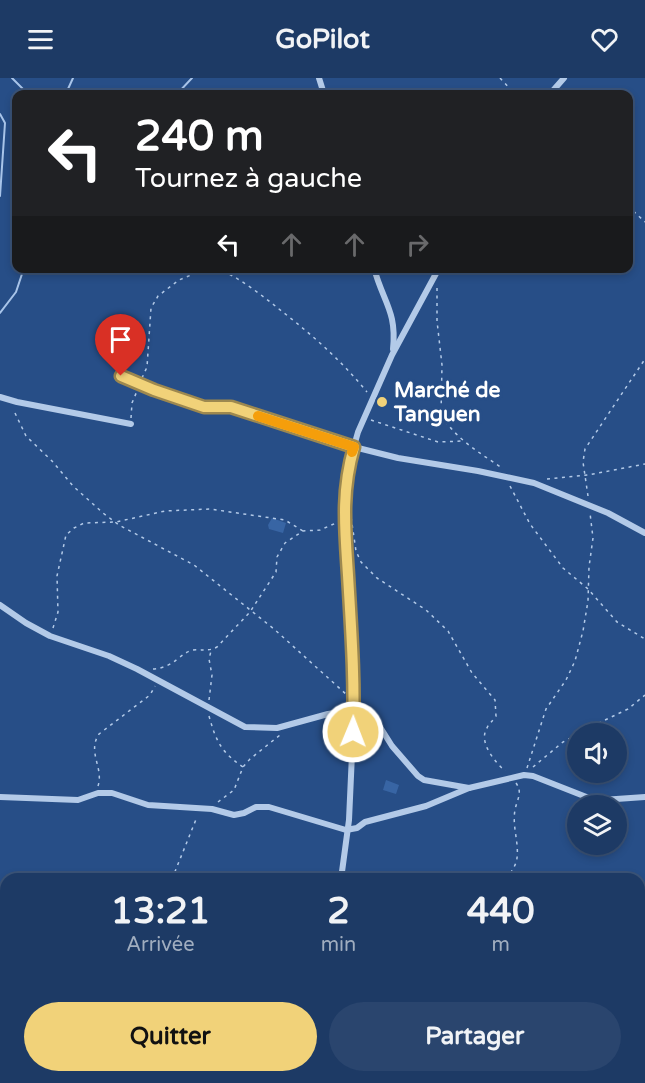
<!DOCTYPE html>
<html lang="fr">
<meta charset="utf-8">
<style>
body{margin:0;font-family:"Varela Round",sans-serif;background:#2a456e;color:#f1f3f6;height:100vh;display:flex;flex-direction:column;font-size:22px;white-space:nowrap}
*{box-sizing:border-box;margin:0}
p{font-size:20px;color:#a0adbf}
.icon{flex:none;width:33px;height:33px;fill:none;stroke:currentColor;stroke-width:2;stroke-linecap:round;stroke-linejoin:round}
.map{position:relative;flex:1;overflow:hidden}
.details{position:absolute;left:0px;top:795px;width:645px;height:210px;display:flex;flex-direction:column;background:#1d3a65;border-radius:18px 18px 0 0;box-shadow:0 3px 9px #0003,0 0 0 2px #3b5479}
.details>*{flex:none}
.hud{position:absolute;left:12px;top:12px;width:621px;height:183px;border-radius:12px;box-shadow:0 3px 9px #0003,0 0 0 2px #3b5479;background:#202124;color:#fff;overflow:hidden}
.controls{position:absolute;left:567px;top:645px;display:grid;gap:12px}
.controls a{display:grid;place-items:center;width:60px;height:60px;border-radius:50%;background:#1d3a65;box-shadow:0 3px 9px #0003,0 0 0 2px #3b5479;font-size:30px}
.pin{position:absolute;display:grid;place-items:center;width:51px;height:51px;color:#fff;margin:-62px -26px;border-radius:50% 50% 50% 0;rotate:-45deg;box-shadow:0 0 6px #0007}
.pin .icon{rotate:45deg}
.me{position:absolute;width:66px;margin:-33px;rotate:1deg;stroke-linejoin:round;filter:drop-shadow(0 0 4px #0008)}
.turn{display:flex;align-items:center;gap:21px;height:126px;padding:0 24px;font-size:27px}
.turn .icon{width:78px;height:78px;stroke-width:2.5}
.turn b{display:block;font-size:42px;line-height:51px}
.lanes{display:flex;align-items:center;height:57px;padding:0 24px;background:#0003;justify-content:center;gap:30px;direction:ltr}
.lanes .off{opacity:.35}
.eta{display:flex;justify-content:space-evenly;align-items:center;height:102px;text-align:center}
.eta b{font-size:36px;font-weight:700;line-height:42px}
.primary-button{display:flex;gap:12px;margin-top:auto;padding:12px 24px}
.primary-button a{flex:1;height:69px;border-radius:36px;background:#f1d279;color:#111;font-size:24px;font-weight:700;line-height:69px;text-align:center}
.primary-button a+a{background:#2a456e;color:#f1f3f6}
header{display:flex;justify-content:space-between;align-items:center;height:78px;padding:0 24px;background:#1d3a65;font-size:27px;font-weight:700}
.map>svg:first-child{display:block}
</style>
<header><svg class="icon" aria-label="menu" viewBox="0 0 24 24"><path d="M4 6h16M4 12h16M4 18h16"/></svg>GoPilot<svg class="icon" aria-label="heart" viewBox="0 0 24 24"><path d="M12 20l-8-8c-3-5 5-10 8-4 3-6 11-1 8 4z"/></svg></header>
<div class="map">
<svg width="645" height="1005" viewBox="0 0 645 1005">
<rect width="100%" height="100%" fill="#274e87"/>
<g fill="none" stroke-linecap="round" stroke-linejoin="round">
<g stroke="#a8c4e9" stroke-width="2">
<path d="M12,0L28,16"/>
<path d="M62,16L68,11L73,0"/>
<path d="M177,16L192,0"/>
<path d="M0,36L5,45L0,118"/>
<path d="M0,235L16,214L24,190"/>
</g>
</g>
<g fill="#3865a4">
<path d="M272,440L286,445L283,455L269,451L268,447Z"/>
<path d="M386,702L399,707L396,716L383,712Z"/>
</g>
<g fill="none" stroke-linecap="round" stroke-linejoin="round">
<g stroke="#b3cae8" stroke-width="1.5" stroke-dasharray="3 4.5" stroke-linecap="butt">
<path d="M500,0L515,16"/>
<path d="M628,128L645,144"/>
<path d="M216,190C239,199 260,216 279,231C311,256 341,282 367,314"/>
<path d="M437,210V243L442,287L441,336C454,360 480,375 502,390"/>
<path d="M142,300L147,289L151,230L158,218L179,202L208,190"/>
<path d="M15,335L26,358L52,383L73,408L103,435L119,447L194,487L274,551L347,617"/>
<path d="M131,340L132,325L137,313"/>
<path d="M371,342L438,364L462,363"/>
<path d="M547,401L588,397L645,386"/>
<path d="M510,408L530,446L563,490L588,511L617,544L645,561"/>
<path d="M588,418L583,384L585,371L645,281"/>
<path d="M350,432L356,473L361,484L377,500L426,532L448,553L472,595L495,622L496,638C493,643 489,645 487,650C478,664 495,684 505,693"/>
<path d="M53,550L58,534L57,498L66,457L74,450L84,445L116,444L165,433L210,431L285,442L303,453"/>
<path d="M153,591C174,590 181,574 193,572C202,571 208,574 217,569L250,534L276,494L277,479L285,465L303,453L320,452L336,445"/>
<path d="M209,622L212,597L209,581L211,573"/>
<path d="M209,638C216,663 221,674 243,689"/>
<path d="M578,655L628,631L645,617"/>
<path d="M533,689L563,664L578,656"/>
<path d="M527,690L546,631L566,602L575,583L583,553L588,523L589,489L593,460L590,435"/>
<path d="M98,708C104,690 87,674 99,656L150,617L155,608"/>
<path d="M218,724L234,712L243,689L250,681L280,657"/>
<path d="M172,801L197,739"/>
<path d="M506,801C511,794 516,788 517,780C519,764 512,748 515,732C517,721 523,715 516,705"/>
<path d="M241,999L244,1005"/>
<path d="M471,1005L472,999"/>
</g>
<g stroke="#b3cae8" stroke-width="6">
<path d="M319,0L324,16"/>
<path d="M550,16L564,0"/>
<path d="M374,190C383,224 397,233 393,271"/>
<path d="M121,298L155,312L204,329H231L354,369L398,380L478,393L534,405L608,435L645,455"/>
<path d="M0,319L17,324L131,346"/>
<path d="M0,527L26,545L50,558L109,578L137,591L245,649L277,650L328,636L354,632L365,635L375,641L392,668L418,698L424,702L469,710"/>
<path d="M0,719L78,722L98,715H112L148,727L212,731L234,737L244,735L256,729H269L346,752L357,750L365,744L426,728L469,710L524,697L533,698L589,720L602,722L645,719"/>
<path d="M341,801L349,742L354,632L351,554L343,435L349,386L358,354L392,277L439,190"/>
<path d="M316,1005L317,999"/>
</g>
</g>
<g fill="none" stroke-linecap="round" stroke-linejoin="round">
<defs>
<path id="route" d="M121,298L154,312L204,329H231L354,369C341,414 345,451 348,497C351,549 355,602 353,654"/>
</defs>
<use href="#route" stroke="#9d884f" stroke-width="15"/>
<use href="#route" stroke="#f1d279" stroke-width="10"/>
<path stroke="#f59e0b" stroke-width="10" d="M258,338L354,369L352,374"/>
</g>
<circle fill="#f1d279" stroke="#274e87" stroke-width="2" cx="382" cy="324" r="6"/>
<g text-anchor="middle" stroke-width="6" stroke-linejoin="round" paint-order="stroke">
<g font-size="21" font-weight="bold" fill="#fff" stroke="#274e87" text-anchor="start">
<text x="394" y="319">Marché de<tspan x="394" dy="24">Tanguen</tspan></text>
</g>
</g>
</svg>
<div class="controls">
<a><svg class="icon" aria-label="sound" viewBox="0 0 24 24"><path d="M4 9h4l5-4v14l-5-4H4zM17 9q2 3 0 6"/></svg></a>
<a><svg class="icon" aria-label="layers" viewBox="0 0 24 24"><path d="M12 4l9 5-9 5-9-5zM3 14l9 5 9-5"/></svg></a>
</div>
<div class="pin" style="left:121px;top:298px;background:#d93025"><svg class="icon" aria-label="arrive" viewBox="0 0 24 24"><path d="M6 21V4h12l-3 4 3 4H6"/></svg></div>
<svg class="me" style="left:353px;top:654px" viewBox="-20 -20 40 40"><circle r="17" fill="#f1d279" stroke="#fff" stroke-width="3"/><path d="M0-11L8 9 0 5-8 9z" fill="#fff"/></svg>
<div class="hud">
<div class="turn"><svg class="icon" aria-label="left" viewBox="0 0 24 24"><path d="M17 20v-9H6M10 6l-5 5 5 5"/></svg><div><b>240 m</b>Tournez à gauche</div></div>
<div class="lanes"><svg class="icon" aria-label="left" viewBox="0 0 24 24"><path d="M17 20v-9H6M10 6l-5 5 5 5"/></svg><svg class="icon off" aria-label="ahead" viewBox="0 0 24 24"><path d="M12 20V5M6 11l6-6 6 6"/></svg><svg class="icon off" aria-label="ahead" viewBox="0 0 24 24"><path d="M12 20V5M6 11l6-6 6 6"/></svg><svg class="icon off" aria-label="right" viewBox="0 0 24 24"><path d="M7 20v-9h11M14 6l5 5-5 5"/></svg></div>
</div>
<section class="details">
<div class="eta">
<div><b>13:21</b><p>Arrivée</p></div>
<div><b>2</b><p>min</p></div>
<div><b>440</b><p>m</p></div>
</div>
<div class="primary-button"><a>Quitter</a><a>Partager</a></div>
</section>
</div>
